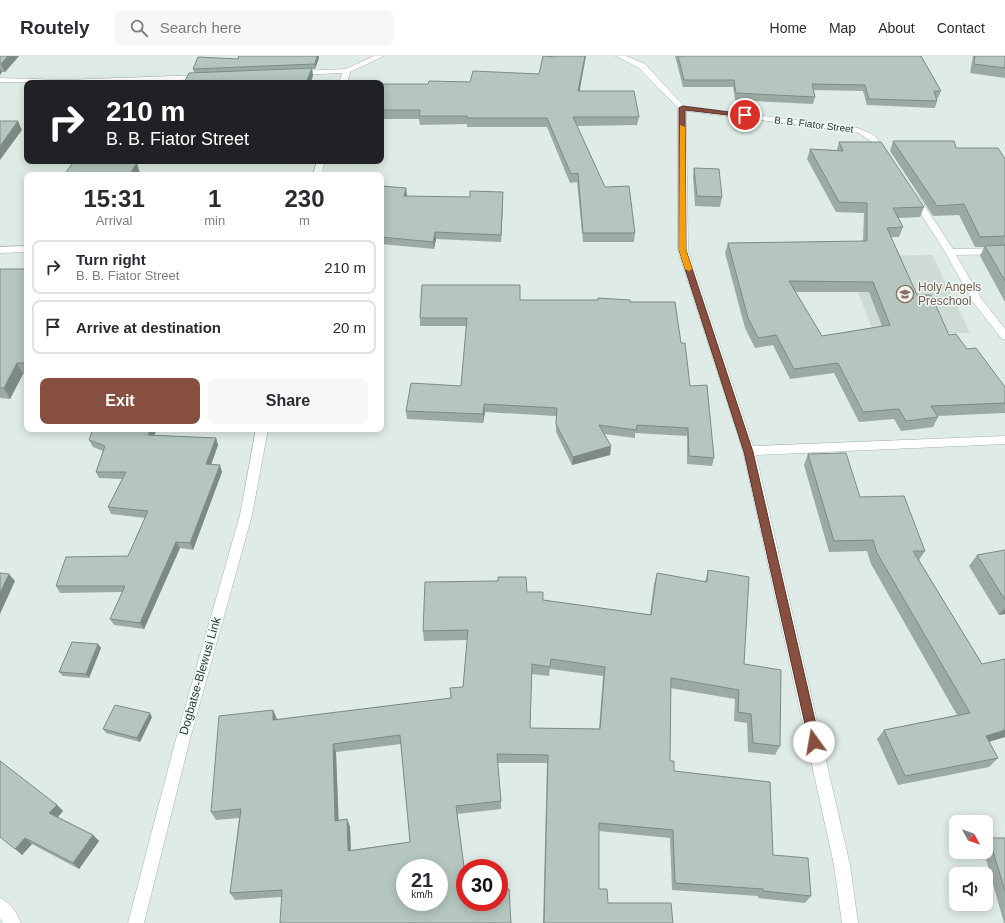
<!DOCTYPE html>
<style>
body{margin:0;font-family:Arial,sans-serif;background:#f7f7f7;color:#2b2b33;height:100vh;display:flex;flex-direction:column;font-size:15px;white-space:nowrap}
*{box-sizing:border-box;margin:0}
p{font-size:13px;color:#7c7c81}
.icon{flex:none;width:22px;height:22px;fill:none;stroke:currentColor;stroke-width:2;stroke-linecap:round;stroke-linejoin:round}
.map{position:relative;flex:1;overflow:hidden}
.drawer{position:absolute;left:24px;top:116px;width:360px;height:260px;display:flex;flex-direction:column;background:#fff;border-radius:8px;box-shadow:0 2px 10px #0003}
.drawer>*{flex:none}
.guide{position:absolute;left:24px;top:24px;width:360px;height:84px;border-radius:8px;box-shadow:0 2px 10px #0003;background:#202124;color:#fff;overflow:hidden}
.needle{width:26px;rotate:130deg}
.tools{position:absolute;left:949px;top:759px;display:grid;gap:8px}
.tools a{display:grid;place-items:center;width:44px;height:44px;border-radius:8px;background:#fff;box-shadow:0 2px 10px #0003;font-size:20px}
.speed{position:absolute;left:396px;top:803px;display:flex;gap:8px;font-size:20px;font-weight:700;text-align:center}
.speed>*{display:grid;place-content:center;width:52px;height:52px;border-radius:50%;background:#fff;box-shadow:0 2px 10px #0003;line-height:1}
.speed small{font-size:10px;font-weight:400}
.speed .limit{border:6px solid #d22;background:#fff;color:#111}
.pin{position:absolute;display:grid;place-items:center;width:34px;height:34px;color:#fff;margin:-17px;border:2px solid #fff;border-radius:50%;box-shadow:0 1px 4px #0007}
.me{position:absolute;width:44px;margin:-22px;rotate:347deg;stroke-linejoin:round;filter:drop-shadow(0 0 3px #0008)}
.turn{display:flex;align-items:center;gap:14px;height:84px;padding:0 16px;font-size:18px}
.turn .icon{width:52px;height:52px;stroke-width:2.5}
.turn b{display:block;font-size:28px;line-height:34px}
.eta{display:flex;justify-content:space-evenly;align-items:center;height:68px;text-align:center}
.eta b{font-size:24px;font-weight:600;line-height:28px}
.button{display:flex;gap:8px;margin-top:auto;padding:8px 16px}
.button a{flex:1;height:46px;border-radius:8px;background:#874f40;color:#fff;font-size:16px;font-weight:600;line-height:46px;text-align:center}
.button a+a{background:#f7f7f7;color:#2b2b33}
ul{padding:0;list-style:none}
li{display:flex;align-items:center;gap:12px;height:54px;margin:0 8px 6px;padding:0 8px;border:2px solid #e1e1e2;border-radius:8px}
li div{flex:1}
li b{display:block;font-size:15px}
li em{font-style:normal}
header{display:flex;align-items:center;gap:24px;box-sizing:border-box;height:56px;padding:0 20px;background:#fff;border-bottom:1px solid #e1e1e2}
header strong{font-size:19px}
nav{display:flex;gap:22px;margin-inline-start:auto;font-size:14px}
.search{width:280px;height:36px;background:#f7f7f7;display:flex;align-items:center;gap:10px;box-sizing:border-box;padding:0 14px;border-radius:8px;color:#7c7c81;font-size:15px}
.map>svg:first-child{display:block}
</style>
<header>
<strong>Routely</strong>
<div class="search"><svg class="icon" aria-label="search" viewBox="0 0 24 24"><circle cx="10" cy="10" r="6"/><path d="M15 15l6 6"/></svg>Search here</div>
<nav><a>Home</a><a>Map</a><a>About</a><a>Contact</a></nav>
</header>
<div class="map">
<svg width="1005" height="867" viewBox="0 0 1005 867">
<rect width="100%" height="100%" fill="#dfebe6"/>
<path fill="#cddbd4" d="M932,199L970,277H874L844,200Z"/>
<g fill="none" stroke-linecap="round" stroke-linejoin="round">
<defs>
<g id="street">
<path d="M374,0H384L350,16L347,27H339L342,17L296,19L292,17L296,15L346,13Z"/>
<path d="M616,0H626L645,8L684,50L858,72L874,79L890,99L889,101H883L871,85L857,76L686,55L688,194L753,390L1005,380V388L756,399L850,809L858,867H842L834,809L743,395L678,194V52L639,12Z"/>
<path d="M202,19H205V23L101,27L0,26V22L64,24Z"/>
<path d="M317,105H325L321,119H313Z"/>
<path d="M915,139L918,140L953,193L1005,192V198L956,199L981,242L1005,273V284L1001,282L973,246L945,196L911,142Z"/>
<path d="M27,190V196L0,197V191Z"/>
<path d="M256,373H268L252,459L190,683L144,867H128L176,683L240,459Z"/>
<path d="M0,842C10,846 17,857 21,867H3L0,863Z"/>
</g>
</defs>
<use href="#street" stroke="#a2b3ad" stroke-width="1"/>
<use href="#street" fill="#fff" fill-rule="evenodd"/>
</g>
<g fill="#9baaa3" fill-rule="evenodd">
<path d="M0,0H19L5,16H2L0,19Z"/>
<path d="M239,0H319V2L315,13H312L313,20L310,27H184L194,17L193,13L238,3Z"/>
<path d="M675,0H921L941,35L938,42H936L937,45L935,52L867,49L863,35L813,34L815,41L813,48L735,44L733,31H683Z"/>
<path d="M973,0H1005V22L970,17Z"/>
<path d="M381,28L580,35L639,61L637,69L577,70L605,131L635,177L634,186H583L577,126L570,127L547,71H467V68L420,69L419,63H381Z"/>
<path d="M893,85L956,92L1005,103V246L980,200L984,191H975L959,159L933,160L890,95Z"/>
<path d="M839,86L924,151L920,161L898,162L903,171L899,181H891L917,239L949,279L967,293L1005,331V357L937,360L938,361L933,371L901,375L894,363L859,366L834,317L790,323L773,289L755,292L745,272L725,197L728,187L863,186L864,157L836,156L807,103L810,93L837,94ZM795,236H869L882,270L822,280Z"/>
<path d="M694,112L722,141L720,151L695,150L693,121Z"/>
<path d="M381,130L406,132L407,140L503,143L501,186L436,183L434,193L381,188Z"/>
<path d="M0,213H27V318H23L10,343L0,342Z"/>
<path d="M520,244L630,246L681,287L690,330L714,402L712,410L687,408V380L635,377V382L604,378L611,390L610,399L572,409L556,376V360L485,356L483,367L407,363L406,355L461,330L466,270H420V262Z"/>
<path d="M93,373H157L154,379L216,382L218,389L211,408L222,416L193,494L180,492L144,573L114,569L110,563L122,536L60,537L56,530L128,500L145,462L111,458L108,451L122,423L99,422L96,416L103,395L93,391L89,384Z"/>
<path d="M808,398L925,495L919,504L982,608L1005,603V681L989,686L998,702L989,711L898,729L877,683L884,674L957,659L871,508L867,495L829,496L804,409Z"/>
<path d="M1005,494V558L999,559L969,510L977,499Z"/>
<path d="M708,514L744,608L780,690L775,699L748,696L747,667L734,665L735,643L670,632V705L674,715L773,799L811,840L805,847L758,842V840L672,834L670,782L599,775V833L608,847L673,867H543L547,707H497L501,745V753L457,758L465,846L511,867L281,841L235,844L230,837L239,762L216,764L211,756L273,654L277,664L451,642L463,631L467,584L424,585L423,575L527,536L543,544L650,559L654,528L657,517L705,526ZM550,613L603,620L599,673L530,672L532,618L549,620ZM401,688L410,786L351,794L350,771L347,763L338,764L336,696Z"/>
<path d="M98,588L101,592L89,622L63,620L59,616Z"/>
<path d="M152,661L140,686L106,677L103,673Z"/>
<path d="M0,705L57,749L63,755L58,761L93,779L99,785L79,813L32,788L22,799Z"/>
<path d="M989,782H1005V867H1004L984,796H986V785Z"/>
</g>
<g fill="#7e8b85">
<path d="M8,0H19L5,16L1,8Z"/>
<path d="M317,0H319V2L315,13V8Z"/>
<path d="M585,0H586L578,44V35Z"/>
<path d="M0,12L2,16L0,19Z"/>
<path d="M312,12L313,20L310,27H306Z"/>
<path d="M18,65L22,74L0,104V90Z"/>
<path d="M123,105H133L125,117L121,107Z"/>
<path d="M137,107L140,118L139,119H129Z"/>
<path d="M406,132L407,140H404Z"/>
<path d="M503,136V143L501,186V179Z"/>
<path d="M435,176L436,183L434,193L433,186Z"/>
<path d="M17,307L23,318L10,343L4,332Z"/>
<path d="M484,348L485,356L483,367V358Z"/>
<path d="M151,373H157L151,386L148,379Z"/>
<path d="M216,382L218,389L209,415L206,408Z"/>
<path d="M611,390L610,399L572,409L573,401Z"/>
<path d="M220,409L222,416L193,494L190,487Z"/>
<path d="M176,486L180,492L144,573L140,567Z"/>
<path d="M9,518L15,525L0,558V537Z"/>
<path d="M1005,552V558L999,559Z"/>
<path d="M98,588L101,592L89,622L86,618Z"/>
<path d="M273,654L277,663V673L273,664Z"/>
<path d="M150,657L152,661L140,686L137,682Z"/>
<path d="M1005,674V681L977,689L986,680Z"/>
<path d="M333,688L336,696L339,772L335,765Z"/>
<path d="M57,749L63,755L56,763L49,757Z"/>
<path d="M347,763L350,771L351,802L348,795Z"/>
<path d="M93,779L99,785L79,813L73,807Z"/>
<path d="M25,782L32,788L22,799L15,793Z"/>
</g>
<g fill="#b4c6be" stroke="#7e8b85" fill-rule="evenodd">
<path d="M0,0H8L1,8H0Z"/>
<path d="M239,0H317L315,8L193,13L198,1L238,3Z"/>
<path d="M543,0L556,1V0H585L578,35H634L639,61H573L605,131L629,130L635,177H583L578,117L571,118L547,62H467V60H419L420,54H381V28H428L429,25L470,26L473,15L539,18Z"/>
<path d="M678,0H921L941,35H934L937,45L869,43L865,29L812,28L815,41L736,37L734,24H684Z"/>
<path d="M975,0H1005V12L974,8Z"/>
<path d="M312,12L306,27H184L189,17Z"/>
<path d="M0,65H18L0,90Z"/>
<path d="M893,85H954L956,92H998L1005,103V180L980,181L964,148L937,150Z"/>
<path d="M839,86H881L924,151L893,152L903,171L887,172L917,239H931L949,279L956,278L967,293L976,292L1005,331V347L931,350L938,361L906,365L899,353L863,356L838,307L794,313L776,279L758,282L748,262L728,187L867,185V147L839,146L810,93L843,95ZM789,225L873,226L890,269L822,280Z"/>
<path d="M74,105H123L121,107H137L129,119H64Z"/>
<path d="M694,112L719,113L722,141L697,140Z"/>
<path d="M381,130L406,132L404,140L470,141V135L503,136L501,179L435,176L433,186L381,181Z"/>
<path d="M1005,189V225L985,190Z"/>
<path d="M0,213H27V307H17L4,332H0Z"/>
<path d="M422,229H520V244H598V242L630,244V246H675L681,287H685L690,330L707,329L714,402L689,400L688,372L637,369L636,374L599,369L611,390L573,401L556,368L557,352L484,348L483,358L406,355L411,327L461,330L467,262H420Z"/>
<path d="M93,373H151L148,379L216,382L206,408L220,409L190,487L176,486L140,567L110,563L125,530H56L66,501L128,500L148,455L108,451L126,416H96L105,390L89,384Z"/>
<path d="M846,397L860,441L904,440L925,495H913L982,608L1005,603V674L986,680L998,702L905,720L884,674L970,657L877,497L873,484L834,485L808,398Z"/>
<path d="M1005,494V544L977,499Z"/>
<path d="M708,514L749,521L744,608L781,614L780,690L753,687L751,658L738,656L739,634L671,622L670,705H674V715L770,726L773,799L808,802L811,840L763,835V833L675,827L673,774L599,767V833H607L608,847H671L673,867H544L548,699L497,698L501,745L456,750L465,818V846H499V834L509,833L511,867H280L282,834L230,837L241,753L211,756L219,660L273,654V664L451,642L450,632L463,631L468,574L423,575L425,526L498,525V521H526L527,536H543V544L651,559L657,517L707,526ZM551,603L605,611L600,673L530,672L532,608L550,611ZM400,679L410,786L348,795L347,763L335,765L333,688ZM405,812H439V846H405Z"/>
<path d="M0,517L9,518L0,537Z"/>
<path d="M72,586L98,588L86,618L59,616Z"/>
<path d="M115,649L150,657L137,682L103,673Z"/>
<path d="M0,705L57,749L49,757L93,779L73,807L25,782L15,793L0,781Z"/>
<path d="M989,782H1005V835Z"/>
</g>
<path fill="#874f40" stroke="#58332a" d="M682,50L745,58L748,59L745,61L685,54L686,194L753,396L820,686L818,690L814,691L810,690L809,686L744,396L679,194V52Z"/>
<path fill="#f59e0b" d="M680,69L685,71L686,194L692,213L689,215L685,213L679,194Z"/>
<defs>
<symbol id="school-ring" viewBox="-11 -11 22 22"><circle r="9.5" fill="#eff7f3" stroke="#8d6e63" stroke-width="1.5"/><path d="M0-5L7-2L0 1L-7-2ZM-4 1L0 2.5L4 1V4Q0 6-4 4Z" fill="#8d6e63"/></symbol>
</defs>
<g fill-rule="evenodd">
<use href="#school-ring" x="895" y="228" width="20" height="20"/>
</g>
<g text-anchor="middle" stroke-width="3" stroke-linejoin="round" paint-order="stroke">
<g font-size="10" fill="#1f3b34" stroke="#eff7f3">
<text transform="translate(814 68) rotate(7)" y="4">B. B. Fiator Street</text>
</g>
<g font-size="12" fill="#785e54" stroke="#eff7f3" text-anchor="start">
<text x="918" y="235">Holy Angels<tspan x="918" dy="14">Preschool</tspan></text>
</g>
<g font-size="12" fill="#1f3b34" stroke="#eff7f3">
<text transform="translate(200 620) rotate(-74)" y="4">Dogbatse-Blewusi Link</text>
</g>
</g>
</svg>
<div class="tools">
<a><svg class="needle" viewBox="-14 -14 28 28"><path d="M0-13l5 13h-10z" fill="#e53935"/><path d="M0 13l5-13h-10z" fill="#7c7c81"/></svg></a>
<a><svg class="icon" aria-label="sound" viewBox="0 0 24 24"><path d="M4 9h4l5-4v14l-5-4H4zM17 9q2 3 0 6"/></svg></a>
</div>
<div class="speed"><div>21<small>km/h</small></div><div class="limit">30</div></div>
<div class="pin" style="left:745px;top:59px;background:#d93025"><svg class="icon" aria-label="arrive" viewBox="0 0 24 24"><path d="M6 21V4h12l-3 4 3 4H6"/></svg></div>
<svg class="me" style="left:814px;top:686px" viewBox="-20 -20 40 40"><circle r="19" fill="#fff"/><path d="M0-13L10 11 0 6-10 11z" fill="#874f40"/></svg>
<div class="guide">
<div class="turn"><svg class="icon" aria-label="right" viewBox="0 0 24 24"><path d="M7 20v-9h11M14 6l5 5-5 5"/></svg><div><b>210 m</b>B. B. Fiator Street</div></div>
</div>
<section class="drawer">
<div class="eta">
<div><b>15:31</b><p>Arrival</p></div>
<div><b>1</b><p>min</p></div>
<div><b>230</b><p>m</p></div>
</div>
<ul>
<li><svg class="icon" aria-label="right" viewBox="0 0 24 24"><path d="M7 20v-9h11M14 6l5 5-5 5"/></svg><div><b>Turn right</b><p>B. B. Fiator Street</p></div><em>210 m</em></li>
<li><svg class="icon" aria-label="arrive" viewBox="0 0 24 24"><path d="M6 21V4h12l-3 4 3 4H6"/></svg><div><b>Arrive at destination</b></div><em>20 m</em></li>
</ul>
<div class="button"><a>Exit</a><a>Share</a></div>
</section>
</div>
